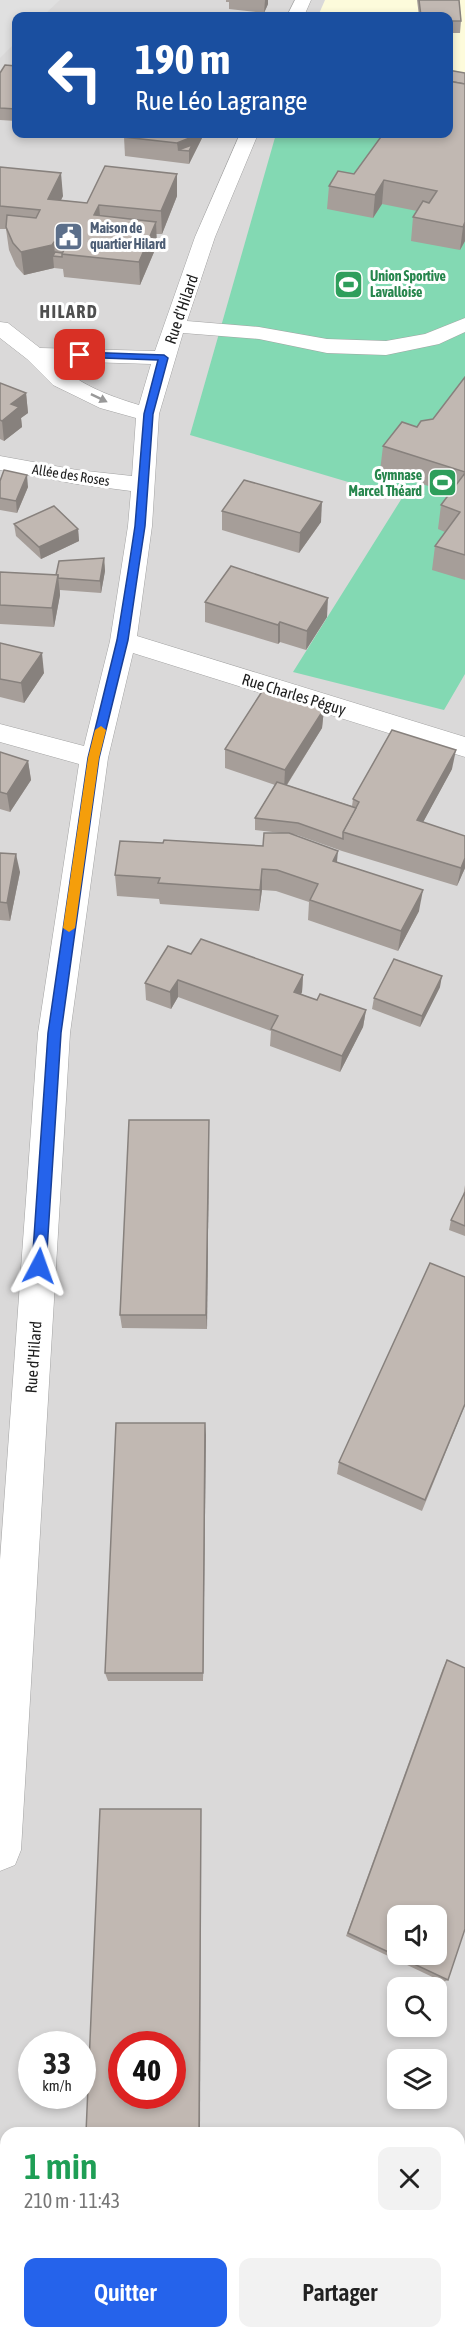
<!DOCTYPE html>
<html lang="fr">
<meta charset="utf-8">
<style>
body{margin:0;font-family:"Asap Condensed",sans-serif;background:#f2f2f2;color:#222;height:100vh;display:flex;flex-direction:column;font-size:22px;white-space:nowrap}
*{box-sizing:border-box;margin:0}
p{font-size:20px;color:#767676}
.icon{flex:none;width:33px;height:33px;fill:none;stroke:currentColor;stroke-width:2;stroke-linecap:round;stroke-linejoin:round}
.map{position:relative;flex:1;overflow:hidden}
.panel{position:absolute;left:0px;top:2127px;width:465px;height:212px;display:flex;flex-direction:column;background:#fff;border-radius:18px 18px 0 0;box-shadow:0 3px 9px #0003}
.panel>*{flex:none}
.banner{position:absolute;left:12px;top:12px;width:441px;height:126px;border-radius:12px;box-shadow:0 3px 9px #0003;background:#1a4fa0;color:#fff;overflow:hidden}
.buttons{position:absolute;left:387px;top:1905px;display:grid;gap:12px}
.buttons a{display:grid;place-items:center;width:60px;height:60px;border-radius:12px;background:#fff;box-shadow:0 3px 9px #0003;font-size:30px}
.speed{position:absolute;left:18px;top:2031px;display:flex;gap:12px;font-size:30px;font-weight:700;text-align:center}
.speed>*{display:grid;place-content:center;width:78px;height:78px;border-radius:50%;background:#fff;box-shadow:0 3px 9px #0003;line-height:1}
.speed small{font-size:15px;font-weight:400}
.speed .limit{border:9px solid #d22;background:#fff;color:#111}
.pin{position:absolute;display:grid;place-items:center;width:51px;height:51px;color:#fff;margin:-26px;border-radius:12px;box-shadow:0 3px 9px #0006}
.me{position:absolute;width:66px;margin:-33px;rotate:4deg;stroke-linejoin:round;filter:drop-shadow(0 0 4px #0008)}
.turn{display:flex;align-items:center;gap:21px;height:126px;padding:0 24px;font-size:27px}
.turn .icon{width:78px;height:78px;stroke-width:2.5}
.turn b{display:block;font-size:42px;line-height:51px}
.round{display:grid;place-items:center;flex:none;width:63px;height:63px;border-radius:12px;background:#f2f2f2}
.summary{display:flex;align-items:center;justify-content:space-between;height:102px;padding:0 24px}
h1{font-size:36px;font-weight:600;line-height:45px;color:#1e9e55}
.primary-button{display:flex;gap:12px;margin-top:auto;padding:12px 24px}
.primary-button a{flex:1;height:69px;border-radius:12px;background:#2563eb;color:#fff;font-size:24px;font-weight:600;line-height:69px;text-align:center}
.primary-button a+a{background:#f2f2f2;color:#222}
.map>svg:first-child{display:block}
</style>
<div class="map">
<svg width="465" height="2338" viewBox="0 0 465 2338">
<rect width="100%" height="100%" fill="#ede9e2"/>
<path fill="#dad9d9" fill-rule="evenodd" d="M0,0H465V2338H0ZM16,16H448V134H16ZM398,1916H436V1954H398ZM398,1988H436V2026H398ZM32,2044H82V2096H32ZM122,2044H172V2096H122ZM398,2060H436V2098H398ZM6,2133H459V2332H6Z"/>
<path fill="#fdfbdb" d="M325,0H465V110L449,107L448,16H318Z"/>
<path fill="#83d9b3" d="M465,110V674L444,710L293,672L402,498L190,435L276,134H448Z"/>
<path fill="#e0e0e0" d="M0,0H60L43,16H16V42L0,58Z"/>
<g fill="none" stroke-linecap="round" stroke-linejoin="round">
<defs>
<g id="minor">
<path d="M295,0H311L304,16H287Z"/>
<path d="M240,134H258L215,237L187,321L259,327L327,339L386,341L425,334L465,318V332L439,344L386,355L327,353L259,339L183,333L159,414L152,526L137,636L465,737V757L133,653L108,758L70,1033L21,1850L15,1865L0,1871V1560L38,1033L79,764L0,742V724L84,746L110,641L128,526L131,491L77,484L0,470V456L77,470L132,476L136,418L100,408L53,385L27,359L0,338V322L8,323L40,348L155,351L195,237ZM55,361L151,364L139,405C109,396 77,384 55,361Z"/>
<path d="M465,2221V2287L459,2289V2224Z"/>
<path d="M459,2321L463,2332L462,2338H412L414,2332H459Z"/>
</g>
</defs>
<use href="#minor" stroke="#a3a3a3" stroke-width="1"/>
<use href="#minor" fill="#fff" fill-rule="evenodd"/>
</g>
<g fill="#a69e99">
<path d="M226,0H268V4L264,13L229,9V2H226Z"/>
<path d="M417,0H459L461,21L460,33H448V16H419Z"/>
<path d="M16,66V121L0,120V73Z"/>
<path d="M204,134L189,164L125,156L124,137Z"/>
<path d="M448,134L465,241L460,250L411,241L413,217L417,211L382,204L373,218L327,209L329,186Z"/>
<path d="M0,167L63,196L61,200L87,203L177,174V196L162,234H156L157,245L140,285L64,277L63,269L54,268L24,275L16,266L9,250L6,229H0Z"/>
<path d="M465,377V580L432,570L435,546L445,532L438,529L441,505L451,493L380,471L383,446L433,419Z"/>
<path d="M0,383L26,393L28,413L21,418L22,427L4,441L0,439Z"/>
<path d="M0,481L28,487L17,513L0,510Z"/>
<path d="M222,511L321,522L299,553L222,530Z"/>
<path d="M14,524L78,529L79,541L41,559L16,536Z"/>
<path d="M104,558L105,571L101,593L60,590V595L54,627L0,624V572L56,575Z"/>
<path d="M205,602L327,617L306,650L280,642L278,644L205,622Z"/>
<path d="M0,643L44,673L24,703L0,697Z"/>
<path d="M324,709L322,728L287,785L352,806L353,799L452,769L423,822L465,868L457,886L342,851L297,835L291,834L419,911L398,951L308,920L309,902L276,891L262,890L259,911L160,904L159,899L117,896L115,875L163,843L263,846L281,833L255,830V818L275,785L225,768V749Z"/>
<path d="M0,752L28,761L31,780L10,812L0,809Z"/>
<path d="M0,853L20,872L10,921L0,920Z"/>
<path d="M191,954L303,975L302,992L301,994L317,1000L366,1010L363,1027L340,1072L270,1046L271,1031L178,997L171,1009L146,1000L145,983Z"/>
<path d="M440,987L420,1027L372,1009L374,998Z"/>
<path d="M209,1136L207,1329L122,1328L120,1315Z"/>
<path d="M465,1185V1236L449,1230L451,1220L463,1197Z"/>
<path d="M465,1277V1405L422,1511L337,1474L339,1462Z"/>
<path d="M205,1423L203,1681H108L105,1673Z"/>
<path d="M447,1660L448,1980L443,1982L346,1936L443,1668Z"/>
</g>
<g fill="#87817d">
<path d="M265,0H268V4L264,13Z"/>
<path d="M194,134H204L189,164V151L178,150L177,143Z"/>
<path d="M61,173L63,196L50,222L48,199Z"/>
<path d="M177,174V196L162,234L161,211Z"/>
<path d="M384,180L382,204L373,218L375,195Z"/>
<path d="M99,205L101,227L94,215Z"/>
<path d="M156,222L157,245L140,285L139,262Z"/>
<path d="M465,222V241L460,250L463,227Z"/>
<path d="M54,242L55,256H53L54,268L24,275L21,252Z"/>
<path d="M26,393L28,413L21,418L22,427L4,441L2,421L11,404Z"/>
<path d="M27,475L28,487L17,513L16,501Z"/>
<path d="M322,502L321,522L299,553L300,533Z"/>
<path d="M78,529L79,541L41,559L39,547Z"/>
<path d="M104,558L105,571L101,593L100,581Z"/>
<path d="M58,575L60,595L54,627L52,608Z"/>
<path d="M328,598L327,617L306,650L307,631Z"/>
<path d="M280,622V642L278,644V625Z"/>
<path d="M42,653L44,673L24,703L21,683Z"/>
<path d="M324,709L322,728L284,789L285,770Z"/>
<path d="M456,750L452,769L414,839L417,820Z"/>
<path d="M28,761L31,780L10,812L7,794Z"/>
<path d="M338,851L336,872L333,861Z"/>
<path d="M16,854L20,872L10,921L7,903Z"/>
<path d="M465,858V868L457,886L461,868Z"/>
<path d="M262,869V890L259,911L260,890Z"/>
<path d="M423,890L419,911L398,951L401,931Z"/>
<path d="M303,975L302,992L293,1009L294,992Z"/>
<path d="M442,976L440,987L420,1027L422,1016Z"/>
<path d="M178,980V997L171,1009L170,992Z"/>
<path d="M366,1010L363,1027L340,1072L342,1056Z"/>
<path d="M209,1120V1136L207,1329L206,1315Z"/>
<path d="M205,1423L206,1435L203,1681V1673Z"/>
<path d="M201,1809L200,2133H199Z"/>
</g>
<g fill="#c1b8b2" stroke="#87817d" stroke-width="1.5" fill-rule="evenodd">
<path d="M419,0H459L461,21H448V16H346H421Z"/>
<path d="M5,65L16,66V109L0,108V73Z"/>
<path d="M448,70L465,73V84L448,81Z"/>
<path d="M448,81L465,84V222L463,227L413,217L423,201L429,203L437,191L384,180L375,195L329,186L338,171L354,174L383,134H448Z"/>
<path d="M125,134H194L192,137L177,143L124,137Z"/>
<path d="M192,145L189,151L178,150Z"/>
<path d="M105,166L177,174L161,211L99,205L94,215L156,222L139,262L62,254L67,244L54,242L52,245L21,252L13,243L6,227L7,215L36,218L40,210L0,206V167L61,173L48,199L87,203Z"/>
<path d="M55,252L62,253V257L53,256Z"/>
<path d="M465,377V472L383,446L402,422L417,427L421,421L433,419Z"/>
<path d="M0,383L26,393L11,404L19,407L2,421L0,420Z"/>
<path d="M4,470L27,475L16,501L0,498V481Z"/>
<path d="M465,473V555L435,546L460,512L441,505Z"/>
<path d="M244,480L322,502L300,533L222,511Z"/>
<path d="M54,506L78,529L39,547L14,524Z"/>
<path d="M104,558L100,581L58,578V575H56L59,561Z"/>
<path d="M231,566L328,598L307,631L280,622L278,625L205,602Z"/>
<path d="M0,572L58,575L52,608L0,605Z"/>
<path d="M0,643L42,653L21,683L0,679Z"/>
<path d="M263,690L324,709L285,770L225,749Z"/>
<path d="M392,730L456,750L417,820L465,836V858L461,868L343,832L359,802L353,799Z"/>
<path d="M0,752L28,761L7,794L0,792Z"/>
<path d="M277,782L356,808L343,832V839L298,823L255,818Z"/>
<path d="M264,833H289L338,851L333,861L423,890L401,931L310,900L318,884L277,870L262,869L260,890L158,883L160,878L115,875L120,841L163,843L164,840L263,846Z"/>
<path d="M0,853L16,854L7,903L0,902Z"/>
<path d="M201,939L303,975L294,992L317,1000L320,994L366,1010L342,1056L271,1029L278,1016L178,980L170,992L145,983L168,946L191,954Z"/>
<path d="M394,959L442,976L422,1016L374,998Z"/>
<path d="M129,1120H209L206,1315H120Z"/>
<path d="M465,1192V1226L451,1220Z"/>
<path d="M430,1263L465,1277V1404L425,1500L339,1462Z"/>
<path d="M116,1423H205L203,1673H105Z"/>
<path d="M447,1660L465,1668V1929L448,1980L348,1933ZM398,1916H436V1954H398Z"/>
<path d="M100,1809H201L199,2133H86ZM122,2044H172V2096H122Z"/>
<rect x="80" y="2332" width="184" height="6"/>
</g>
<defs><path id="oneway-solid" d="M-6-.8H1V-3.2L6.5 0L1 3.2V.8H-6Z" transform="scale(1.5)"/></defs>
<use fill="#999" href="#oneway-solid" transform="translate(99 398) rotate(26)"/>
<path fill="#2563eb" stroke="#184099" stroke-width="1.5" d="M80,352L164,355L168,358L153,414L145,526L138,572L128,640L99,758L61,1033L46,1266L44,1270L39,1272L34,1270L32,1266L48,1033L88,758L117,640L128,572L135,526L144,414L158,360L76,357V353Z"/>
<path fill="#f59e0b" d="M101,726L106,730L99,758L75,928L69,932L63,928L88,758L95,730Z"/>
<defs>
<symbol id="civic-square" viewBox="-11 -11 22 22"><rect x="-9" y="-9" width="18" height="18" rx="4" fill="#5c6f8a" stroke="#fff"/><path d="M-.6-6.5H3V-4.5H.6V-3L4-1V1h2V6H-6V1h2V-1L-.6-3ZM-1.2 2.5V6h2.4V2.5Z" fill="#fff"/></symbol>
<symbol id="stadium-square" viewBox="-11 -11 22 22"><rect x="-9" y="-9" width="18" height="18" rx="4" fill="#2e9e5b" stroke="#fff"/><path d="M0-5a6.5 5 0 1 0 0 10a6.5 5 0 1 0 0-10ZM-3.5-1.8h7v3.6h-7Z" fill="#fff"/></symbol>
</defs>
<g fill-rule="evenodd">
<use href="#civic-square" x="52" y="220" width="33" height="33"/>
<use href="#stadium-square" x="332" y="268" width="33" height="33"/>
<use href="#stadium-square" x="426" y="466" width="33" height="33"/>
</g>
<g text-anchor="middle" stroke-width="6" stroke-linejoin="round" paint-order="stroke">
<g font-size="14" font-weight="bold" fill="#4e5e75" stroke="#fff" text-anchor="start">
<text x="90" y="233">Maison de<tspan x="90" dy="16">quartier Hilard</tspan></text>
</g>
<g font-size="14" font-weight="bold" fill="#27864d" stroke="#fff" text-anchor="start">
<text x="370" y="281">Union Sportive<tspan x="370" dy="16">Lavalloise</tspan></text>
<text x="422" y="480" text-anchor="end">Gymnase<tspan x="422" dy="16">Marcel Théard</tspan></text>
</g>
<g font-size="14" fill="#1c1c1c" stroke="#fff">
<text transform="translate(71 475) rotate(9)" y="5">Allée des Roses</text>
</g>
<g font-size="16" fill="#1c1c1c" stroke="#fff">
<text transform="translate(181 309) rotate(-71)" y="6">Rue d'Hilard</text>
<text transform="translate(294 694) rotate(17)" y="6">Rue Charles Péguy</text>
<text transform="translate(33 1357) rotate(-86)" y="6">Rue d'Hilard</text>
</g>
<g font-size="18" font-weight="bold" letter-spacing="1.5" fill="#4f4f4f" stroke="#fff">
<text x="69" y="318">HILARD</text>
</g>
</g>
</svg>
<div class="buttons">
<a><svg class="icon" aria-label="sound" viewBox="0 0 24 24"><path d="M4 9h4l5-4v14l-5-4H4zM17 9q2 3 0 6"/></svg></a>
<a><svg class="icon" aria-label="search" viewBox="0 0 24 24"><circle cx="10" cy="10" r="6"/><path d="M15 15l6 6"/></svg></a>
<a><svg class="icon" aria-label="layers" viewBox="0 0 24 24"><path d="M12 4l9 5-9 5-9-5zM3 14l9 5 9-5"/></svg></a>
</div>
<div class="speed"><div>33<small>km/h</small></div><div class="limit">40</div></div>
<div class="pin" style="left:80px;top:355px;background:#d93025"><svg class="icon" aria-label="arrive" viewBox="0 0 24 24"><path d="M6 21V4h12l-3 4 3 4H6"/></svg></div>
<svg class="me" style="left:39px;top:1266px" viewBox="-20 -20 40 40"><path d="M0-17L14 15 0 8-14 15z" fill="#2563eb" stroke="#fff" stroke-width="4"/></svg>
<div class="banner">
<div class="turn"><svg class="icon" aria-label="left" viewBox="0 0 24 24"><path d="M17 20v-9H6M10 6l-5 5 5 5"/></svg><div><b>190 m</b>Rue Léo Lagrange</div></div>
</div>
<section class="panel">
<div class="summary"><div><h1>1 min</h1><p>210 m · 11:43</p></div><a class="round"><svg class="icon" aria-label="close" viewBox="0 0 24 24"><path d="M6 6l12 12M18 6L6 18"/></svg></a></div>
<div class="primary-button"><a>Quitter</a><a>Partager</a></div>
</section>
</div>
